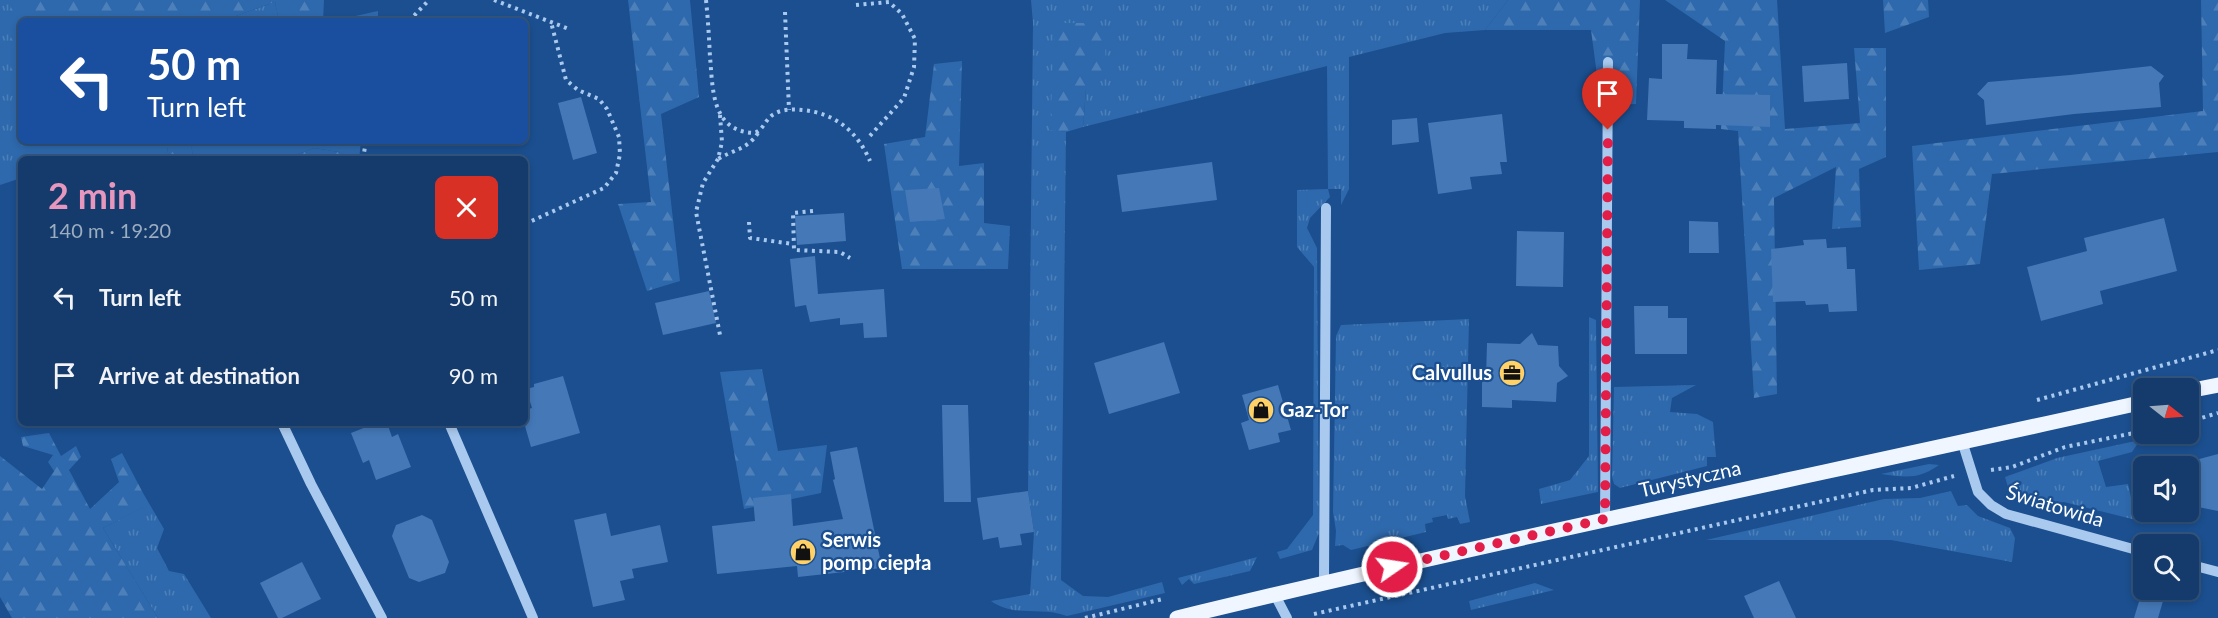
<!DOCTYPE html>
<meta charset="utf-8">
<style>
body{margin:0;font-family:Lato,sans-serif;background:#1d4271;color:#f1f3f6;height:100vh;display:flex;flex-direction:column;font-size:22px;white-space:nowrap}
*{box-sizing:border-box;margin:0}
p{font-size:20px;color:#9dadc1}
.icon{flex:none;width:33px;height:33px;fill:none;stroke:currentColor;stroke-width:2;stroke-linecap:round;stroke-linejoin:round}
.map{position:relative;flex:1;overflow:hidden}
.sheet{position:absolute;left:18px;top:156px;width:510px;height:270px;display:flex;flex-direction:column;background:#143b6b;border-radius:9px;box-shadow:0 3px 9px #0003,0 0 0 2px #33557e}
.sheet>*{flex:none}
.top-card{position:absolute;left:18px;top:18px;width:510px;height:126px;border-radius:9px;box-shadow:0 3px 9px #0003,0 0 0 2px #33557e;background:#1a4fa0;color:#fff;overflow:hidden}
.needle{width:39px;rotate:107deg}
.controls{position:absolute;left:2133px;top:378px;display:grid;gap:12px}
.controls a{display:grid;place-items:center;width:66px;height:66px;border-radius:9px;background:#143b6b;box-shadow:0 3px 9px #0003,0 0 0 2px #33557e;font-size:30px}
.pin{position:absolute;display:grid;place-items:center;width:51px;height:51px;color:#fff;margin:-62px -26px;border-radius:50% 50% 50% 0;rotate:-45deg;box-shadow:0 0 6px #0007}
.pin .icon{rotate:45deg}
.me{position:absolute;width:66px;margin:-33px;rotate:77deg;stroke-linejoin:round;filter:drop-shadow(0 0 4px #0008)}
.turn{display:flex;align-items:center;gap:21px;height:126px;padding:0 30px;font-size:27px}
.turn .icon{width:78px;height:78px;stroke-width:2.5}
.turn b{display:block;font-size:42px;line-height:51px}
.round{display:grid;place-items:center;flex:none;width:63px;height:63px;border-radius:9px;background:#1d4271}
.head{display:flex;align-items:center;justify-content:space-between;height:102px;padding:0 30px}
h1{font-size:36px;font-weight:700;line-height:45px;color:#e797bd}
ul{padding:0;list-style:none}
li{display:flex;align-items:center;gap:18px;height:78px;padding:0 30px}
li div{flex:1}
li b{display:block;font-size:22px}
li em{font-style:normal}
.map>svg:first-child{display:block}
</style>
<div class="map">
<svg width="2218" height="618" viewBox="0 0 2218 618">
<defs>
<pattern id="grass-tufts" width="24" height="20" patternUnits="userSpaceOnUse" patternTransform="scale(1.5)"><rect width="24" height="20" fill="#2e69ad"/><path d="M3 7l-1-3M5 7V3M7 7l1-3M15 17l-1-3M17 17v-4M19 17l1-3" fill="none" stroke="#4d80b9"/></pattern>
<pattern id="forest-firs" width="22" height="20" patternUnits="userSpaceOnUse" patternTransform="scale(1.5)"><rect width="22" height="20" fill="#2e69ad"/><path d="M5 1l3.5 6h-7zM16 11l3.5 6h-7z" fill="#4d80b9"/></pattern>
</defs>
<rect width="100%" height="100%" fill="#1b4f8f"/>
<g fill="url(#grass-tufts)">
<path d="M0,0H11V73L21,72V141H166L169,159H21V178L0,185Z"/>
<path d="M1031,0H1508L1485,30L1445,33L1349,57V189L1341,205V189H1328L1330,197L1310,218L1307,228L1317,248L1319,533L1312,550L1280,559L1277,552L1287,549L1313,515L1314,267L1297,247V190L1328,189L1327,66L1083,127L1086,89L1105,40L1050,129L1066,132L1061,580L1083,596L1108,597L1162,582L1165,593L1067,616C1039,606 1015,618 991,601L1030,594L1034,532L1028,491L1033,23Z"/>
<path d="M275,2L279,21H222Z"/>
<path d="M191,141H361L359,159H348L339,152L314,148L285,159H193Z"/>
<path d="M1589,317L1596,320L1598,492L1541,504L1539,489L1570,480L1589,456Z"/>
<path d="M1469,319L1465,496L1470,522L1460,524L1457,517L1448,519L1447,515L1432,518L1433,522L1425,524L1426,532L1351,550L1343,545L1335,546L1336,531L1333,512L1336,336L1341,325Z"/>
<path d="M1696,385L1672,398L1670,412L1697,414L1713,422L1716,457H1707V466L1620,488L1614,484L1612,477L1614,387Z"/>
<path d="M2140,440L2132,452L2098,461L2106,487L2128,484L2136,520L2064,502L2036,505L2012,498L2016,488L2008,487L2005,477L2057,458Z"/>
<path d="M1929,464L1939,465C1918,480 1905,477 1881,474Z"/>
<path d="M1951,491L1958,506L1967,505L1978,516L2010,528L2015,538L2012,562L1891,540H1706L1884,499L1920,498Z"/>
<path d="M143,493L164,529L157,548L169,571L184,574L211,618H158L103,528L143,507Z"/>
<path d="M1257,557L1250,571L1194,584L1189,579L1182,585L1178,578Z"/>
<path d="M1535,583L1554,590L1471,610L1469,601Z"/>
</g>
<g fill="url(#forest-firs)">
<path d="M11,0H324L323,21H279L275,2L222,21H21V72L11,74Z"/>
<path d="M628,0H690L699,97L661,114L680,281L647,291L618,204L651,202Z"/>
<path d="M1508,0H1640L1636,104L1601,105L1591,30H1485Z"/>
<path d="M1665,0H1777L1785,129L1860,123L1854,48H1886V157L1859,169L1861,227L1832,229L1836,167L1774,198L1777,394L1754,398L1738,131L1721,129L1725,41Z"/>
<path d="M1883,0H1928L1929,17L1885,33Z"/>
<path d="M2201,0H2218V152L1992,174L1980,264L1919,270L1912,146L2203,111Z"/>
<path d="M378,11V21H333Z"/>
<path d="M1055,23H1094L1105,40L1106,74L1086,89L1083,127L1066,132L1050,130Z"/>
<path d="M962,61L959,166L984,163V223L1010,226L1008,269H902L884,144L925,137L934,64Z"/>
<path d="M166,141H191L193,159H169Z"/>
<path d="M314,148L339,152L348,159H285Z"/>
<path d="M762,369L778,451L827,445L821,493L744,509L720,372Z"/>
<path d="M49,433L61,456L76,446L81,457L69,470L90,509L119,482L111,459L122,453L143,493L144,507L103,528L158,618H12L0,597V456L42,489L54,471L48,462L53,455L23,446L21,437Z"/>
</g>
<g fill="#4478b7">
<path d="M1662,44H1688L1687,59L1717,60L1716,94L1770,95V127L1716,125V129L1684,128V121L1647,120L1649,78L1662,79Z"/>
<path d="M1847,63L1849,99L1804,102L1802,66Z"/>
<path d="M2151,66L2164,76L2159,83L2161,107L2074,114L1986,125L1984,100L1977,94L1988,82L2070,75Z"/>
<path d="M581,97L597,153L573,160L558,103Z"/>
<path d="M1502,114L1507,162H1500L1502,174L1470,177L1472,189L1438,194L1428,123Z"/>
<path d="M1417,118L1419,142L1392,145V120Z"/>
<path d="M1212,162L1217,200L1122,212L1117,175Z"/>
<path d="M939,188L945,219L910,222L905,190Z"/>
<path d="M844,213L846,241L797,245L795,216Z"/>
<path d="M2164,218L2177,271L2100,291L2103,304L2041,321L2027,267L2087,251L2084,238Z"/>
<path d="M1689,221L1718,222L1719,253H1689Z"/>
<path d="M1517,231L1564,232L1563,287L1516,286Z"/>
<path d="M1826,239L1827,248L1846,247L1847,269H1855L1857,311L1829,312L1828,304L1806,305L1805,301L1773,302L1771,249L1804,245L1803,240Z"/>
<path d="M815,256L818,294L884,289L887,337L864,338L863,323L840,325V318L810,322L806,305L795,307L790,259Z"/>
<path d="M709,291L716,323L663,335L655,303Z"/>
<path d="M1634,306H1668V318H1687V354H1635Z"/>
<path d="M1532,333L1538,345L1558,346L1559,366L1568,376L1557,383L1556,402L1512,400V408L1482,407V379L1486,378L1487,343L1520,344Z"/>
<path d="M1164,342L1180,393L1109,414L1094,363Z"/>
<path d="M563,376L580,433L531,447L525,426V410L532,408L526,389L534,387V384Z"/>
<path d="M1278,385L1291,430L1278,433L1280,442L1249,450L1241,423L1249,420L1242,395Z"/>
<path d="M942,405H968L971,502H944Z"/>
<path d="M376,423H387L392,437L398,434L411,467L376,480L369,460L363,463L351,433Z"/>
<path d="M857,447L882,568L798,577L797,566L717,574L712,526L755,521L753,498L791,494L793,526L843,519L833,480L835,479L830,452Z"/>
<path d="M2218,454V511L2188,505V462Z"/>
<path d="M1028,491L1034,532L1020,534L1022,545L1000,548L998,537L983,540L977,498Z"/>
<path d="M606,513L611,536L660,525L668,562L632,569L634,578L620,581L625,600L593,607L574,520Z"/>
<path d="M422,515L432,520L449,562L445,573L419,582L409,578L392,536L396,525Z"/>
<path d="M302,562L321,599L282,618H278L260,583Z"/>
<path d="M1779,581L1796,618H1754L1744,596Z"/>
<path d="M2144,585V590L2166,591L2158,618H2134Z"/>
</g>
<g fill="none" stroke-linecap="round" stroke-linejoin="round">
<g stroke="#a9c9ee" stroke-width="4" stroke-dasharray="3 4.5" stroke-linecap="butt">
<path d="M494,0L569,29"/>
<path d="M706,0C708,19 709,38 710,57C713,89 711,131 754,133C764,130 765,119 774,114C782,109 793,109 802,110C835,113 857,131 870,161"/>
<path d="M856,5L889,2L902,14L915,39L914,67L904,98L868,138"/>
<path d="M785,12L789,110"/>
<path d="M409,21L429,0"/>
<path d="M720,115L722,142L718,159C733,150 748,149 758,133"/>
<path d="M363,159L366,141"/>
<path d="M718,159L703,183L696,212L720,335"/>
<path d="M813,211L793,213L794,250L840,252L850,258"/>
<path d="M749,222L750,238L793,244"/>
<path d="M525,224L604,188L616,173L620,154L619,137L607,109L599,99L578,90L566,80L551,22"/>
<path d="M2037,400L2218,350"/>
<path d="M2188,422L2218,413"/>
<path d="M1991,470L2012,467L2065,447L2144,431"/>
<path d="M1314,614L1873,490L1911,488L1954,476"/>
<path d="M1085,618L1163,599"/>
</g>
<g stroke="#a9c9ee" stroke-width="10">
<path d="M282,423L311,484L382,618"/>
<path d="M449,423L533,618"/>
<path d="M1962,441L1978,492L1991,505L2006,514L2144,552"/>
<path d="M1605,519L1608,62"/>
<path d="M2188,564L2218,572"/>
<path d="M1324,582L1326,208"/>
<path d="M1275,595L1287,618"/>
</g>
<g stroke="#f0f6ff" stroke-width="15">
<path d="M2188,391L2218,385"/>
<path d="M1177,618C1498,540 1821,474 2144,402"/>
</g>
</g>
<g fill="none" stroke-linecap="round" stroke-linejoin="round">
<path stroke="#e11d48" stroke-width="10" stroke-dasharray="0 18" d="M1392,567L1605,519L1608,130"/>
</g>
<defs>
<symbol id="office-disc" viewBox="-11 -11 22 22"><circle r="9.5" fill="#ffd166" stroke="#1b4f8f"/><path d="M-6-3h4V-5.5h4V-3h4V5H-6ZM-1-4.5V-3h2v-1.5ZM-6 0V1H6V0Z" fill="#111"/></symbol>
<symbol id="shop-disc" viewBox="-11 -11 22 22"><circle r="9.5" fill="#ffd166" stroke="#1b4f8f"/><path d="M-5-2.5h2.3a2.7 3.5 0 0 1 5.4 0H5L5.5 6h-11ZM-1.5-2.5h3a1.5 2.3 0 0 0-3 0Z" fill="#111"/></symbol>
</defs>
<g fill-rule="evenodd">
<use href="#office-disc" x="1497" y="358" width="30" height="30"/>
<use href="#shop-disc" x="1246" y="395" width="30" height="30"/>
<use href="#shop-disc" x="788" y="537" width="30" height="30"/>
</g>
<g text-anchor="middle" stroke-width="4.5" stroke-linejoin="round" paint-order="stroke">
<g font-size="20" font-weight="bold" fill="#fff" stroke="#1b4f8f" text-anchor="start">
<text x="1492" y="380" text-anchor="end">Calvullus</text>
<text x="1280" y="417">Gaz-Tor</text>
<text x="822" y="547">Serwis<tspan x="822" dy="23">pomp ciepła</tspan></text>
</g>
<g font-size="20" fill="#fff" stroke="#1b4f8f">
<text transform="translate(1690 479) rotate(-13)" y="7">Turystyczna</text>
<text transform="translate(2055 506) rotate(17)" y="7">Światowida</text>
</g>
</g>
</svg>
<div class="controls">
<a><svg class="needle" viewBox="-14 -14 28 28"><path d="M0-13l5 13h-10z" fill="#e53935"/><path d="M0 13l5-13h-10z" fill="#9dadc1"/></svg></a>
<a><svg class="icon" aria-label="sound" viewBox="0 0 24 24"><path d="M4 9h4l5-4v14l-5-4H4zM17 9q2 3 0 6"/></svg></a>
<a><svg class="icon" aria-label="search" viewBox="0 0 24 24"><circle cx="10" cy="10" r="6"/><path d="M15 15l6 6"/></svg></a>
</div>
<div class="pin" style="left:1608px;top:130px;background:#d93025"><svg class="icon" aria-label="arrive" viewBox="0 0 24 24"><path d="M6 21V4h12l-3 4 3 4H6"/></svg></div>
<svg class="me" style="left:1392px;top:567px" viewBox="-20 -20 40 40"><circle r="17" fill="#e11d48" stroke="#fff" stroke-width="3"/><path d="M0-11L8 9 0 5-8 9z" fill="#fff"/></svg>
<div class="top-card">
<div class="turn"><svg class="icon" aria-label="left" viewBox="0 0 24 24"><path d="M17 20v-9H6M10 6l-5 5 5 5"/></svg><div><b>50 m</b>Turn left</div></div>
</div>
<section class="sheet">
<div class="head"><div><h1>2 min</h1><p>140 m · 19:20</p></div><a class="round" style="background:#d93025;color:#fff"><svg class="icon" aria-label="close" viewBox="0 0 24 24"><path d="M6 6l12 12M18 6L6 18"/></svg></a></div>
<ul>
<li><svg class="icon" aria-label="left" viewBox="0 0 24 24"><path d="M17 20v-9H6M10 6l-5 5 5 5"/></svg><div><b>Turn left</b></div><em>50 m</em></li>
<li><svg class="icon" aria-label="arrive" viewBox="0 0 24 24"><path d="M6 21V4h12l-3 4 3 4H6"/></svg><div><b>Arrive at destination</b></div><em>90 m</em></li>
</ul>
</section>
</div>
